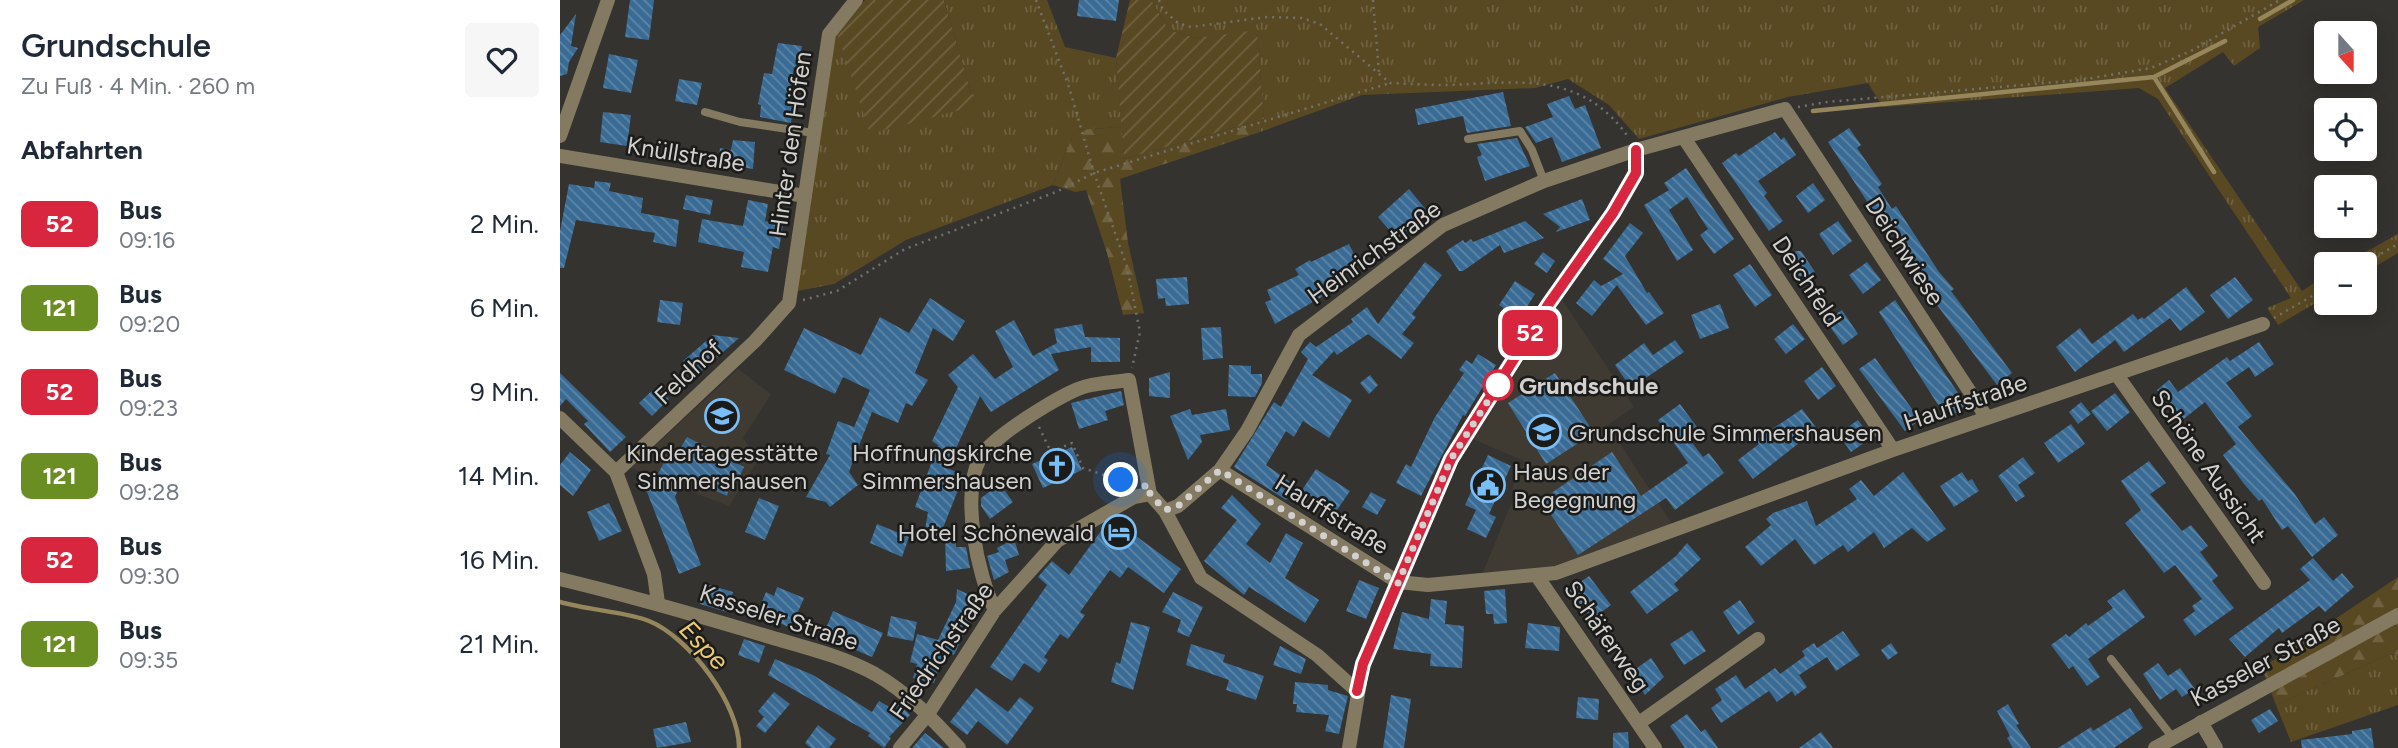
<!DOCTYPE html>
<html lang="de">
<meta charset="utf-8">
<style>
:root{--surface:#fff;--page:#f6f6f7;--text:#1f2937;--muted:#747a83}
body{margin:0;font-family:Figtree,sans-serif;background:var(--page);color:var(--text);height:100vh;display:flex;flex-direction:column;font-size:26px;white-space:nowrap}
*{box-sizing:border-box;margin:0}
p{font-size:23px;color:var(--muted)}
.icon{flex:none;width:38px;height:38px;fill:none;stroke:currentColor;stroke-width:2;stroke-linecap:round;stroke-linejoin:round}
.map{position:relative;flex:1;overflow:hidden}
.details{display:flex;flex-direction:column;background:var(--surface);width:560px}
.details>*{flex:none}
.badge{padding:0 14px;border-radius:10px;font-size:24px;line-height:46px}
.needle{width:46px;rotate:159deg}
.buttons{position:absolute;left:1754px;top:21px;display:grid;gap:14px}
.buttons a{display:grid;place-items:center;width:63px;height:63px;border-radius:7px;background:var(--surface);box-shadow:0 4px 18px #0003;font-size:35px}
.you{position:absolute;width:35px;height:35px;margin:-18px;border:5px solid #fff;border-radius:50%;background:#1a73e8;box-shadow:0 0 0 10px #1a73e833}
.map>.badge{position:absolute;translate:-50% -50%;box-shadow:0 0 0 4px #fff}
h2{padding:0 21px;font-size:26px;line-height:63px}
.round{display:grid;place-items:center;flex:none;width:74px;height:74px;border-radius:7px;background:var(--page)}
.headline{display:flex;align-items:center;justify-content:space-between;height:119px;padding:0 21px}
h1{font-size:33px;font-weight:600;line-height:52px}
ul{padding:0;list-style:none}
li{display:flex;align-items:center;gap:21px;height:84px;padding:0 21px}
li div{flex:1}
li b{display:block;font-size:26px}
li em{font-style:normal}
li .badge{min-width:77px;font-weight:700;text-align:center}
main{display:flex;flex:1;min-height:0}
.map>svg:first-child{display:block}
.built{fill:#3f3b32}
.grass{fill:url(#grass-tufts)}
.forest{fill:url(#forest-firs)}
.garden{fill:url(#garden-furrows)}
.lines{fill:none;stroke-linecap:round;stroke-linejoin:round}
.stream{stroke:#96865b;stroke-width:4.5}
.building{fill:url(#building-back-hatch)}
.path{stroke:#72716e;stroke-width:2.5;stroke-dasharray:2 5;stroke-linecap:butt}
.service{stroke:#847a61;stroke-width:8}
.minor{stroke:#847a61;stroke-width:14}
.tertiary{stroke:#847a61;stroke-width:14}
.line-casing{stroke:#fff;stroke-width:16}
.line{stroke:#d7263d;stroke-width:10}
.walk{stroke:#d2d1cf;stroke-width:7;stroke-dasharray:0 12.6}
.stop-dot{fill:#fff;stroke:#d7263d;stroke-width:3.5}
.labels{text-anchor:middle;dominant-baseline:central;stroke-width:5;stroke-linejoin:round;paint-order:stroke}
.street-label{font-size:24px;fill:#d2d1cf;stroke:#1b1b19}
.stop-label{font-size:24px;font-weight:bold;fill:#d2d1cf;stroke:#1b1b19;text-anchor:start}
.poi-label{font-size:24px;fill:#d2d1cf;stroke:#1b1b19;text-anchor:start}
.water-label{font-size:26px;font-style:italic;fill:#edca72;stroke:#1b1b19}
</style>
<main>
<section class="details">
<div class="headline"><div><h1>Grundschule</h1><p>Zu Fuß · 4 Min. · 260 m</p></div><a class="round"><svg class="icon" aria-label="heart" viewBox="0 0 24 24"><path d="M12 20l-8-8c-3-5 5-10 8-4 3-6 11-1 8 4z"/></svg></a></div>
<h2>Abfahrten</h2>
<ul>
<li><span class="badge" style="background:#d7263d;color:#fff">52</span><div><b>Bus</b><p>09:16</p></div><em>2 Min.</em></li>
<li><span class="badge" style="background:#6b8e23;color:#fff">121</span><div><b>Bus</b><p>09:20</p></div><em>6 Min.</em></li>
<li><span class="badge" style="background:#d7263d;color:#fff">52</span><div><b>Bus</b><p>09:23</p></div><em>9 Min.</em></li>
<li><span class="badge" style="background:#6b8e23;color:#fff">121</span><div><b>Bus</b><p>09:28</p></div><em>14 Min.</em></li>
<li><span class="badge" style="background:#d7263d;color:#fff">52</span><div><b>Bus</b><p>09:30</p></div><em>16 Min.</em></li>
<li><span class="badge" style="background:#6b8e23;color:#fff">121</span><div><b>Bus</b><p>09:35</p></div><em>21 Min.</em></li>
</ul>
</section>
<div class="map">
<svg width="1838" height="748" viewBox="0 0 1838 748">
<defs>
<pattern id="grass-tufts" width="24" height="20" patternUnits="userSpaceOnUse" patternTransform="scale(1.75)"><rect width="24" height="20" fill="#594922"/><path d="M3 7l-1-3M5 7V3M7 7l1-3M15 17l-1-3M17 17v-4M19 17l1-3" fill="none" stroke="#706241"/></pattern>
<pattern id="forest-firs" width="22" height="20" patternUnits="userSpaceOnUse" patternTransform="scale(1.75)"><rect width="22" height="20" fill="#594922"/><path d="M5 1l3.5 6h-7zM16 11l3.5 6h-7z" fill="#706241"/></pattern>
<pattern id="garden-furrows" width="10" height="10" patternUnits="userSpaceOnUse" patternTransform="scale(1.75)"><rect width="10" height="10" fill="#594922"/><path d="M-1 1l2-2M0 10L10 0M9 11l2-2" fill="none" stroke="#706241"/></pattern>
<pattern id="building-back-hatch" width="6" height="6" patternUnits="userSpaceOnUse" patternTransform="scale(1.75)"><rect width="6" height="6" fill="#396b94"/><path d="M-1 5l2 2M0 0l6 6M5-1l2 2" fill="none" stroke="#5e86a7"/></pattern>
</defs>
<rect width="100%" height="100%" fill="#343330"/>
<!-- built -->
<path class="built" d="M1002 300 1074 407 1048 425 1114 527 991 568 923 572 956 492 952 489 964 461 913 439Z
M178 369 211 394 183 438 199 459 169 506 71 468Z"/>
<!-- grass -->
<path class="grass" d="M384 0H487L505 47 556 58 562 127 515 130 493 185 346 240 274 284 232 292 272 47 277 32 415 106Z
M591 0H1744L1698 27 1700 48 1674 66 1663 52 1605 88 1742 291 1766 275V297L1718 325 1707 308 1731 298 1598 99 1579 88 1323 107 1308 83 1228 97 1079 139 1049 105 1008 79 975 88 802 95 700 132 704 119 697 31 636 38 609 30Z
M1838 234V253L1804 273V264H1784Z
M1838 654V705L1731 742 1716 705 1828 655Z"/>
<!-- forest -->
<path class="forest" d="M704 119 700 132 560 179 568 243 584 313 563 315 547 253 526 190 515 192 493 185 515 130 562 127 564 159Z
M1838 577V654L1828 655 1716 705 1702 668Z"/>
<!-- garden -->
<path class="garden" d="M305 0H384L415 106 310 134 277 32Z
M570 0H591L609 30 636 38 697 30 704 119 564 159 556 58Z"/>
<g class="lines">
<!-- stream -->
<path class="stream" d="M1700 19 1733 0
M1594 77 1654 172
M1253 111 1594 77 1665 41
M0 602C26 610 68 612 89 621 129 637 180 705 179 748"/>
</g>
<!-- building -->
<path class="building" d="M70 0H94L89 40 65 37Z
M519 0H559L556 21 517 16Z
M16 14 11 46 18 48 9 62 7 74 0 76V35Z
M218 43 242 46 238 68 234 67 227 105 233 106 231 123 200 117 201 105 198 104 204 73 212 74Z
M49 54 78 60 71 93 43 88Z
M119 79 142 83 137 105 115 101Z
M943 92 951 126 907 133 903 116 858 125 855 109Z
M1009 96 1015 109 1025 105 1041 148 1002 162 992 137 976 143 965 127 993 117 987 104Z
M43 112 71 115 67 146 40 142Z
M1289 128 1301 145 1297 148 1322 184 1318 187 1332 209 1336 206 1379 272 1394 289 1391 291 1452 373 1437 385 1362 285 1365 283 1321 216 1318 218 1268 142Z
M1215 132 1221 140 1224 137 1236 155 1198 181 1207 193 1204 196 1223 221 1209 231 1162 163 1176 153 1179 156Z
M957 138 970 166 925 181 917 157 922 155 917 144Z
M173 140 195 142 193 169 158 163 160 148 171 150Z
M1126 168 1174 239 1154 254 1140 235 1148 229 1127 197 1109 210 1133 250 1117 261 1084 205 1109 190 1104 183Z
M35 181 51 183 49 191 83 198 81 213 119 220 116 247 93 242 95 233 16 220 4 268H0V231L9 184 34 188Z
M1253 183 1265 200 1248 213 1236 196Z
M849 189 868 212 837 239 818 217Z
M126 195 153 200 150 215 123 209Z
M1022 199 1030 220 996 232 1000 227 983 214Z
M188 200 208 204 205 221 223 225 219 249 213 247 208 272 181 267 184 252 138 242 142 219 183 226Z
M965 221 984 238 944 253 940 245 903 271H899L886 251 903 240 905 243 911 239 913 242Z
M1278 221 1292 241 1273 255 1259 234Z
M1070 223 1083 233 1065 256 1087 293 1089 292 1104 313 1086 325 1057 285 1032 316 1016 303 1034 280 1041 286 1063 274 1043 259Z
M789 244 799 264 770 278 777 288 715 324 705 302 711 300 707 290 739 275 735 269 750 260 751 262Z
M1236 251H1241L1255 272 1239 283 1224 260Z
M983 252 995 261 987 273 974 264Z
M865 262 882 275 852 314 856 317 842 334 854 343 841 359 808 334 777 355 774 351 752 375 792 400 769 438 743 421 734 437 726 431 706 465 736 486 726 500 674 467 714 402 721 407 748 359 741 352 750 342 756 347 793 322 791 319 807 307 818 324Z
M1307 262 1321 280 1303 294 1289 275Z
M1190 264 1212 295 1195 307 1173 275Z
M627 277 629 304 606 306 605 298 598 299 596 279Z
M1675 277 1693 300 1668 319 1650 295Z
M955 281 975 294 960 318 939 305Z
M1626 287 1645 312 1620 331 1610 318 1564 352 1555 340 1515 372 1496 347 1520 328 1532 344 1573 314 1578 320 1582 317 1584 319Z
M370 298 405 321 393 341 373 328 355 373 368 380 352 406 346 403 338 423 312 412 289 472 298 485 270 507 266 502 246 497 270 455 266 454 278 421 294 427 310 390 283 377 275 394 224 370 244 328 301 355 320 317 349 333Z
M100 300 123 303 120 325 97 322Z
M1335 300 1407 406 1387 419 1319 312Z
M1160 304 1169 328 1140 339 1131 315Z
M1282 310 1298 334 1283 345 1266 321Z
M454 320 473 356 497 343 494 329 522 324 525 337 560 338V362H531V347L491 354 499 370 431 412 420 396 387 468 404 475 379 538 364 535 368 512 355 507 378 445 372 441 398 387 388 375 413 354 435 379 453 367 435 331Z
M1233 324 1245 339 1226 354 1214 339Z
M661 327 663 358 643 360 641 328Z
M153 335 179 338 136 376 123 361Z
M1115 340 1124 352 1071 388 1055 365 1084 343 1093 355Z
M1699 342 1714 364 1695 377 1689 367 1666 383 1692 416 1678 427 1734 493 1755 524 1764 517 1778 535 1752 557 1728 526 1722 530 1702 499 1699 501 1684 484 1663 455 1676 444 1645 402 1621 421 1597 390 1609 380 1618 392 1667 357 1670 361Z
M918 354 936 365 905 416 903 415 861 496 836 483 846 464 851 467 875 417 904 373 899 370 906 360 912 364Z
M1315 358 1360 420 1345 431 1299 369Z
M669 365 691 366V374H702V383L695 397 668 396Z
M1262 367 1276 386 1258 400 1244 381Z
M610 372V398L589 396V378Z
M0 373 66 437 50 452 24 424 28 421 6 399 0 406Z
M995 373 1034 433 986 464 948 403Z
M810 375 818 385 809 394 800 383Z
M97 386 109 399 92 416 79 403Z
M561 391 564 405 545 411 548 420 519 429 511 403Z
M1555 393 1570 412 1547 431 1531 411Z
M1521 402 1531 414 1518 424 1509 412Z
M1120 404 1137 427 1126 435 1143 457 1149 453 1164 473 1115 510 1106 498 1018 555 981 500 1052 452 1081 496 1128 463 1098 420Z
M630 409 632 415 666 409 670 430 640 435 642 442 628 460 610 416Z
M1242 409 1257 429 1193 479 1178 460 1199 444 1196 440Z
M1298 420 1311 438 1291 452 1278 434Z
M1511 424 1525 444 1498 463 1484 443Z
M127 437 184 467 172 492 168 490 167 496 123 476 115 497 141 565 119 574 87 492 79 489 83 478 94 482 111 448 118 452Z
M512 447 522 470 483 488 472 464Z
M10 452 31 470 13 496 0 485V465Z
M928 455 951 466 929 514 936 517 926 538 907 529 916 510 905 505Z
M1463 457 1475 473 1458 485 1465 496 1456 502 1438 476Z
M1589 461 1606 483 1590 494 1622 531 1631 525 1648 546 1640 552 1658 576 1652 581 1674 608 1635 636 1623 620 1635 611 1632 606 1642 599 1615 565 1604 573 1565 523 1581 510 1561 481Z
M756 469 790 491 775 513 742 490Z
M1343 472 1386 529 1367 542 1352 528 1324 548 1314 532 1288 552 1283 545 1254 565 1235 539 1201 566 1185 547 1211 525 1206 519 1213 513 1247 501 1256 526 1297 499 1289 489 1301 480 1314 496Z
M1402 472 1408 481 1412 479 1419 491 1394 507 1380 486Z
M440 484 453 502 430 519 421 506V498Z
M811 492 826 500 817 515 802 507Z
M672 495 701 524 686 544 710 563 726 533 743 543 725 578 759 600 745 623 689 587 684 595 644 561 677 520 661 508Z
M199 498 219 506 205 540 185 532Z
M49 503 62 531 39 541 27 512Z
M554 520 621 569 604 593 568 567 560 578 550 570 520 612 525 615 508 639 500 634 484 657 488 660 479 673 464 663 452 681 430 667 487 585 478 577 492 561 509 575 546 524Z
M317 524 349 537 342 557 310 543Z
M385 537H396V547H406L410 568 386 571Z
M454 539 459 555 445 560 449 572 434 580 427 556 439 552 437 548Z
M1127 543 1141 559 1114 584 1119 590 1087 614 1070 592 1116 556Z
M1753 558 1773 581 1782 573 1794 587 1765 612 1759 606 1722 633 1719 628 1685 657 1669 639 1750 580 1740 569Z
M1029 576 1051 605 1032 619 1009 590Z
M799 580 819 588 806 619 786 611Z
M146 584 173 592 167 612 140 604Z
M217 587 244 598 231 628 197 613 206 592 214 596Z
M397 589 420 600 394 655 384 650 374 683 353 678 357 664 350 662 357 634 378 640 396 602Z
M945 589 947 623 934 624 933 614H926L924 591Z
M1564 589 1585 617 1528 659 1540 677 1527 686 1513 666 1509 669 1491 645 1506 634 1509 637 1526 623 1528 626 1553 608 1547 601Z
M613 592 643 607 629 637 617 632 621 620 602 612Z
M871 599 887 601 885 624 904 626 902 668 870 666 871 654 833 649 842 612 869 619Z
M1180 600 1195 622 1178 635 1163 612Z
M273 611 323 633 312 657 263 636Z
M331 616 357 622 353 641 327 636Z
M571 622 590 627 573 690 551 682 556 662 560 664Z
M968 623 1000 627 999 651 965 648Z
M1132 630 1146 651 1124 665 1110 644Z
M1283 631 1300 655 1276 671 1267 657 1239 675 1247 687 1235 696 1232 691 1217 702 1209 691 1161 723 1151 708 1162 700 1155 689 1176 675 1185 689 1215 668 1220 674 1245 656 1242 651 1254 643 1257 648Z
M184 639 205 646 199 663 178 655Z
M1331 643 1338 653 1328 660 1321 650Z
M631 644 665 655 663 662 704 676 696 700 666 690 669 680 626 665Z
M720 646 746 659 741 674 713 665Z
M1091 658 1104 677 1085 695 1070 673Z
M215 659 253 675 312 712 319 701 331 708 337 702 350 715 329 737 331 738 324 748 308 736 310 733 208 675Z
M1598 663 1608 676 1620 668 1635 689 1622 697 1616 689 1600 700 1583 674Z
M735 682 768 685V690L788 696 779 734 765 731 769 715 736 712 737 704H733Z
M416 688 448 712 460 697 474 708 447 745 418 721 407 735 390 722Z
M214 692 230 704 205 733 196 726 204 717 198 711Z
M831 695 851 699 844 748H823Z
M1018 697 1039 699 1038 720 1016 718Z
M1448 704 1459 724 1456 725 1471 748H1453L1447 738 1450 736 1437 711Z
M1570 708 1583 728 1554 748H1498L1531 727 1533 731Z
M1710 709 1718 721 1699 733 1691 720Z
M1127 714 1141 732 1145 729 1158 748H1125L1110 726Z
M126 722 131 742 97 748 93 729Z
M258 725 276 739 269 748H251L245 743Z
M1811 728 1814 748H1742L1741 740 1792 734V731Z
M1068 732 1069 748H1053V733Z
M1261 732 1273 748H1239Z
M365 733 384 748H352Z"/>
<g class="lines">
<!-- path -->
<path class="path" d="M476 0 509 87 534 173 567 267 580 332 572 368
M599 0 603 10 618 23 631 27 707 17 742 18 760 24 830 83C850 84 870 85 889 85 961 82 1022 71 1069 138
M813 0 819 72
M1238 107 1267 102 1520 80 1591 68 1631 51 1720 0
M1803 264 1838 244
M243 300 277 291 345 249 496 192 534 173 830 83
M1714 318 1766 288
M479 427 491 452 512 443 523 468 568 483"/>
<!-- service -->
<path class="service" d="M145 112 180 122 254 133
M908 139 960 131 972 150 984 181
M1551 659 1613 738"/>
<!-- minor -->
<path class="minor" d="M0 136 48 0
M1124 138 1333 450
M0 156 245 196
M1557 375 1704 583
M0 418 56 472 94 574 98 603
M660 470 838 582 868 585 996 573 1333 450 1703 324
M56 472 195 341 229 303 269 34 296 0
M605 511 641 578 757 655 797 691
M977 576 1095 748
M435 610C417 574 401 495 420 458 430 438 505 391 527 386 540 383 555 382 569 380L590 494
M1641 722 1656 748
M1079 723 1198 639
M340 748 368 714 435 610 497 541 574 497 590 494 605 511 618 506 660 470 687 431 739 335 883 225 984 181 1076 150 1225 109 1427 418
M789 748 803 664 891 459 988 305 1053 213 1076 173V150"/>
<!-- tertiary -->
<path class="tertiary" d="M0 579C71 596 140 616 210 637 247 648 282 656 315 674 348 693 374 720 399 748
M1595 748 1838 615"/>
</g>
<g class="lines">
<!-- line casing -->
<g class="line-casing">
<path id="line" d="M797 691 803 664 891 459 988 305 1053 213 1076 173V150"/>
</g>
<!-- line -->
<use href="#line" class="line"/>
<!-- walk -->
<path class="walk" d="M561 480 581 487 589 485 590 494 605 510 618 506 660 470 838 583 891 459 938 385"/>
</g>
<!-- icons -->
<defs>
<g id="school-ring" transform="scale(1.75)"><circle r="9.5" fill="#1b1b19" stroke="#7abef8" stroke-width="1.5"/><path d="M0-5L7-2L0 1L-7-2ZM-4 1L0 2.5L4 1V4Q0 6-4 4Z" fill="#7abef8"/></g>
<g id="church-ring" transform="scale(1.75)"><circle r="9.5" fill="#1b1b19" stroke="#7abef8" stroke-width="1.5"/><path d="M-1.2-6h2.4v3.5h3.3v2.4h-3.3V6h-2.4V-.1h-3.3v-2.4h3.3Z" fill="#7abef8"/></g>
<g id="civic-ring" transform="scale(1.75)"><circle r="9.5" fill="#1b1b19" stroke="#7abef8" stroke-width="1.5"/><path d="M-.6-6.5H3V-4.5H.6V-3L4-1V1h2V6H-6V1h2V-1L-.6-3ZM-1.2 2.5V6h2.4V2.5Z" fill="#7abef8"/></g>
<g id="hotel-ring" transform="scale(1.75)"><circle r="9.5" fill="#1b1b19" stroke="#7abef8" stroke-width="1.5"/><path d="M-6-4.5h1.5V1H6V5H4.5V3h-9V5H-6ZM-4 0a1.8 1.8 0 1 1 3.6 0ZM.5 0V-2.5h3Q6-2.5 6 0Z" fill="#7abef8"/></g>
</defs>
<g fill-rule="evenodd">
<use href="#school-ring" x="162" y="416"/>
<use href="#school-ring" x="984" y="432"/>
<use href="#church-ring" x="497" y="466"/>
<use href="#civic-ring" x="928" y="485"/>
<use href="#hotel-ring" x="559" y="532"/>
</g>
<!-- markers -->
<circle class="stop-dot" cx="938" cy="385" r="14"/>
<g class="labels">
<!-- street labels -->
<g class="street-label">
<text transform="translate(230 144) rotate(-82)">Hinter den Höfen</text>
<text transform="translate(126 154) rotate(9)">Knüllstraße</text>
<text transform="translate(1345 251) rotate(57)">Deichwiese</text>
<text transform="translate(814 252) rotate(-36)">Heinrichstraße</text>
<text transform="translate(1247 281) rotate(56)">Deichfeld</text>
<text transform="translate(128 372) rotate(-43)">Feldhof</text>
<text transform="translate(1405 402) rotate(-19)">Hauffstraße</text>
<text transform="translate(1649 466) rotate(55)">Schöne Aussicht</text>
<text transform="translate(772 514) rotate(32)">Hauffstraße</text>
<text transform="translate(219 617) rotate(18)">Kasseler Straße</text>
<text transform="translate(1047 636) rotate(55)">Schäferweg</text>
<text transform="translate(381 651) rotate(-55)">Friedrichstraße</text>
<text transform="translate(1705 661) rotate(-28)">Kasseler Straße</text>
</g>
<!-- stop labels -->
<g class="stop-label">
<text x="959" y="385">Grundschule</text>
</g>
<!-- poi labels -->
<g class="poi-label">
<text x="1009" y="432">Grundschule Simmershausen</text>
<text x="162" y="452" text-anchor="middle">Kindertagesstätte<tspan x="162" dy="28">Simmershausen</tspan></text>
<text x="472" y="452" text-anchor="end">Hoffnungskirche<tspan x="472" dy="28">Simmershausen</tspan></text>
<text x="953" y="471">Haus der<tspan x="953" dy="28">Begegnung</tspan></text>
<text x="534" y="532" text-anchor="end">Hotel Schönewald</text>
</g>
<!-- water labels -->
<g class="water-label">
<text transform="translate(144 645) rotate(46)">Espe</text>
</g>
</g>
</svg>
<div class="buttons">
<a><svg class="needle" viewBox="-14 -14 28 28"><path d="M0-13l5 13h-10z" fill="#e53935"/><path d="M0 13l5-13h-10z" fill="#747a83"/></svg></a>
<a><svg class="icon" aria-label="locate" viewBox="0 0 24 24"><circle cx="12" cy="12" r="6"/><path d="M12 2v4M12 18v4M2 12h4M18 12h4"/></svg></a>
<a>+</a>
<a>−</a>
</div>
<div class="you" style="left:561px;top:480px"></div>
<b class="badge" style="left:970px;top:333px;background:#d7263d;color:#fff">52</b>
</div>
</main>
